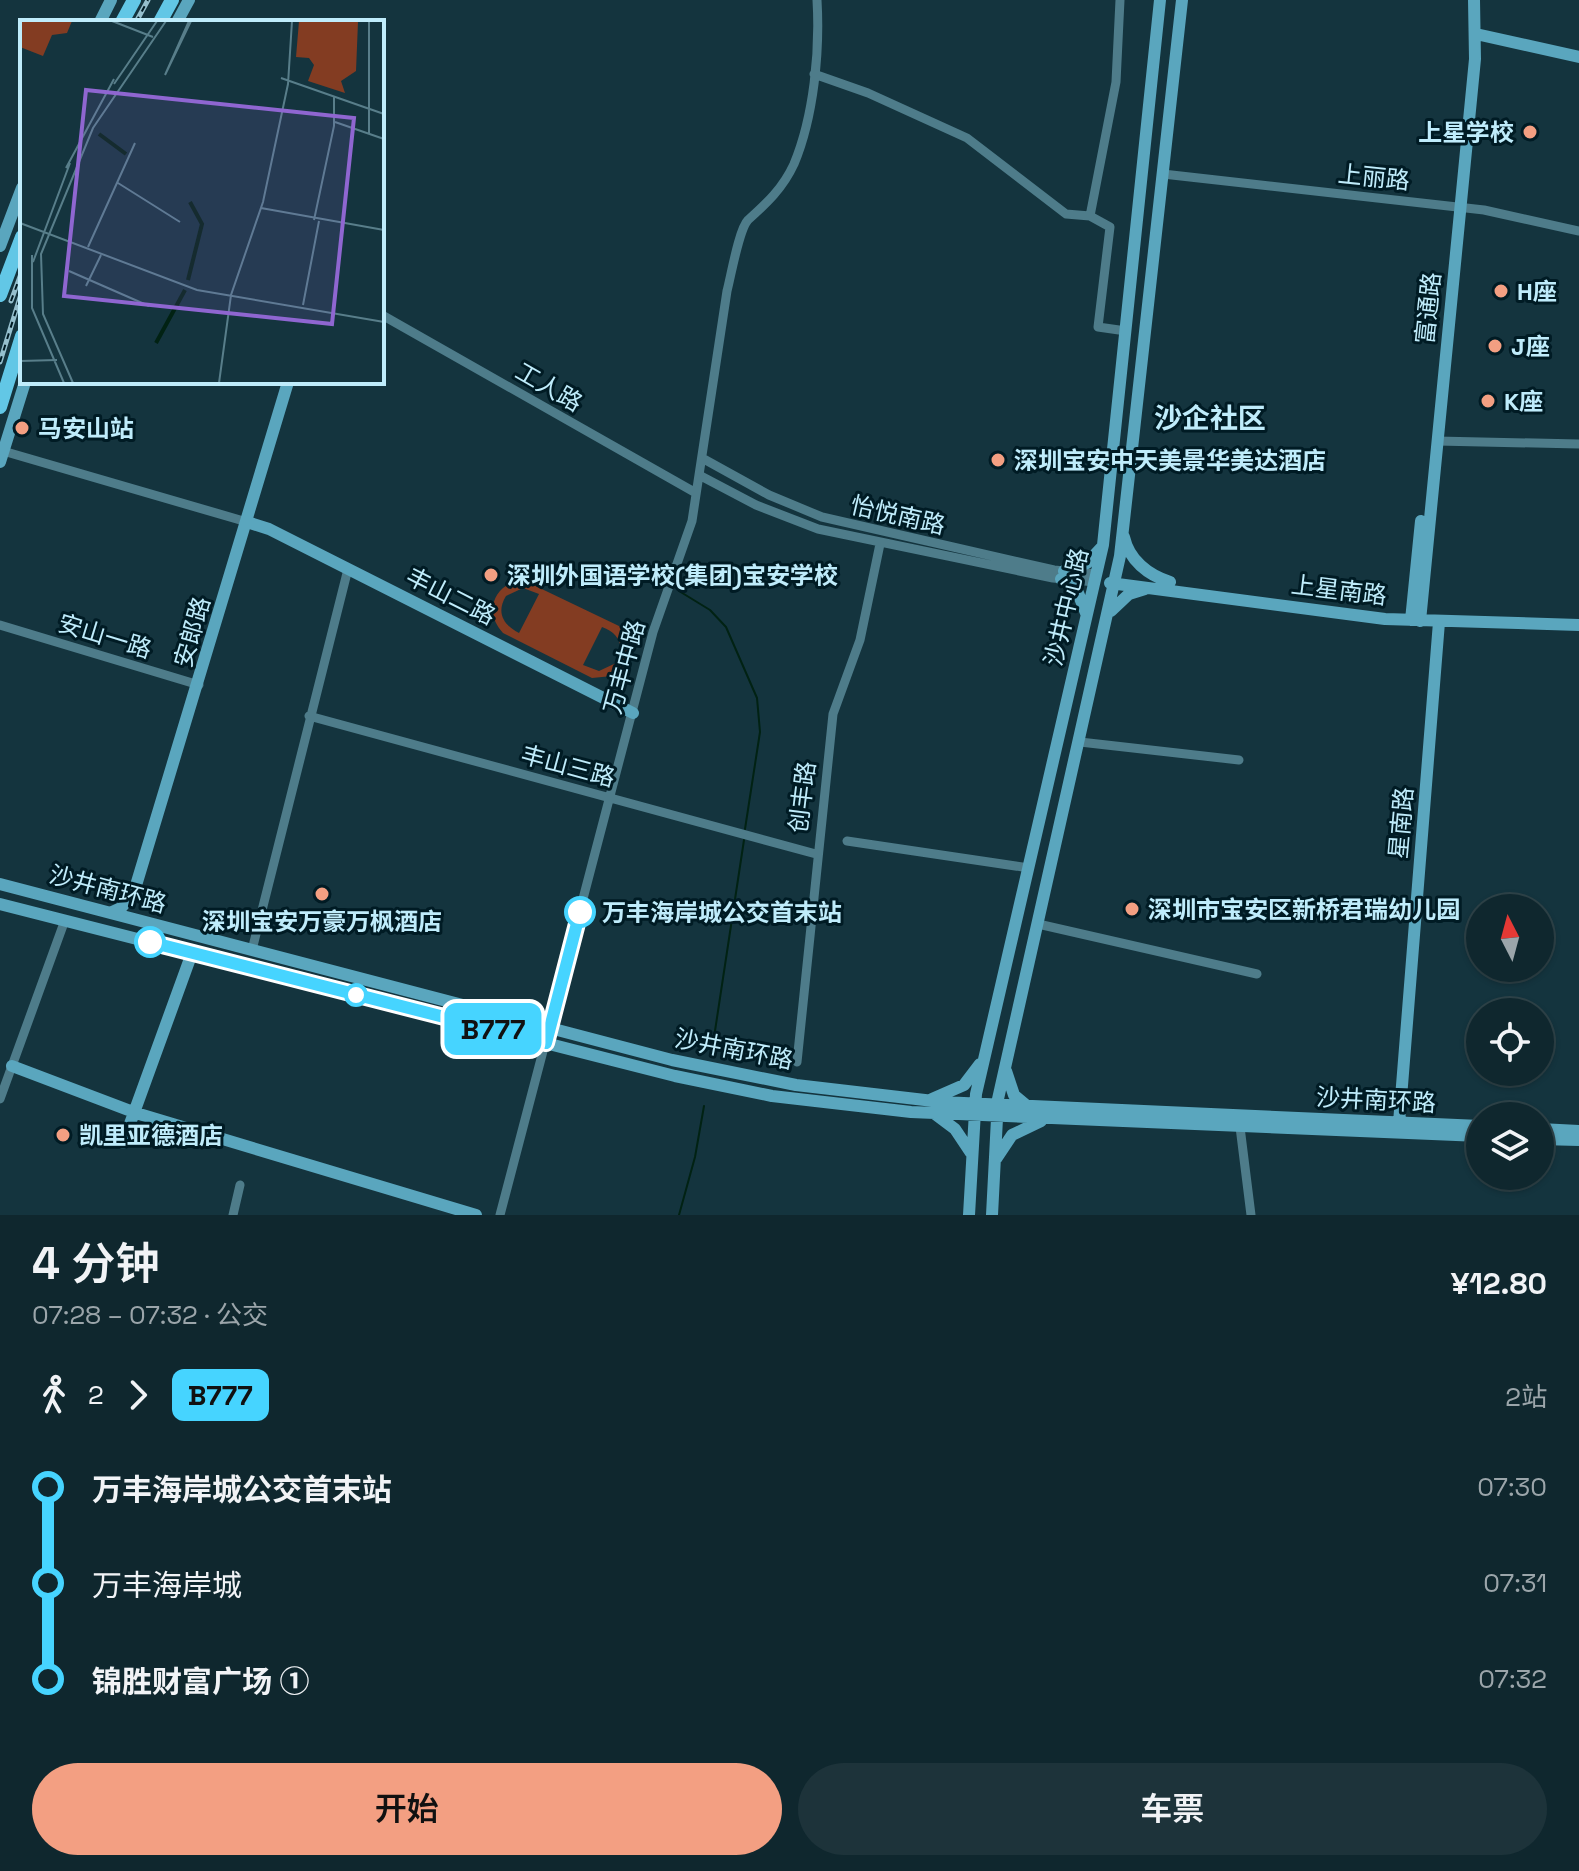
<!DOCTYPE html>
<html lang="zh">
<meta charset="utf-8">
<style>
:root{--surface:#0f272e;--page:#1d333a;--text:#f1f3f6;--muted:#9ba5aa;--line:#2f444a;--accent:#f39f82}
body{margin:0;font-family:"Space Grotesk","Noto Sans SC",sans-serif;background:var(--page);color:var(--text);height:100vh;display:flex;flex-direction:column;font-size:30px;white-space:nowrap}
*{box-sizing:border-box;margin:0}
p{font-size:26px;color:var(--muted)}
.icon{flex:none;width:44px;height:44px;fill:none;stroke:currentColor;stroke-width:2;stroke-linecap:round;stroke-linejoin:round}
.map{position:relative;height:1215px;overflow:hidden}
.drawer{display:flex;flex-direction:column;background:var(--surface);flex:1}
.drawer>*{flex:none}
.badge{padding:0 16px;border-radius:12px;font-size:28px;line-height:52px}
.needle{width:52px;rotate:354deg}
.fabs{position:absolute;left:1466px;top:894px;display:grid;gap:16px}
.fabs a{display:grid;place-items:center;width:88px;height:88px;border-radius:50%;background:var(--surface);box-shadow:0 2px 6px #0004,0 0 0 2px var(--line);font-size:40px}
.map>.badge{position:absolute;translate:-50% -50%;box-shadow:0 0 0 4px #fff}
.legs{display:flex;align-items:center;gap:12px;height:88px;padding:0 32px;font-size:26px}
.legs p{margin-inline-start:auto}
.overview{display:flex;align-items:center;justify-content:space-between;height:136px;padding:0 32px}
h1{font-size:44px;font-weight:600;line-height:60px}
.primary-button{display:flex;gap:16px;margin-top:auto;padding:16px 32px}
.primary-button a{flex:1;height:92px;border-radius:48px;background:var(--accent);color:#111;font-size:32px;font-weight:600;line-height:92px;text-align:center}
.primary-button a+a{background:var(--page);color:var(--text)}
ul{padding:0 32px;list-style:none}
li{display:flex;align-items:center;gap:28px;height:96px;font-size:30px}
li i{display:grid;place-items:center;width:12px;height:100%;margin:0 10px;background:currentColor}
li i::after{content:'';width:20px;height:20px;margin:-10px;border:6px solid;border-radius:50%;background:var(--surface)}
li p{margin-inline-start:auto}
li:first-child i{background:linear-gradient(#0000 50%,currentColor 0)}
li:last-child i{background:linear-gradient(currentColor 50%,#0000 0)}
.map>svg:first-child{display:block}
.green{fill:#833c22;fill-rule:evenodd}
.lines{fill:none;stroke-linecap:round;stroke-linejoin:round}
.stream{stroke:#012213;stroke-width:2}
.street{stroke:#4e7c8a;stroke-width:9}
.secondary{stroke:#5aa6be;stroke-width:12}
.primary{stroke:#62c7e6;stroke-width:14}
.rail-casing{stroke:#95bfcd;stroke-width:5}
.rail{stroke:#001b24;stroke-width:2;stroke-dasharray:6;stroke-linecap:butt}
.line-1-casing{stroke:#fff;stroke-width:18}
.line-1{stroke:#46d4ff;stroke-width:12}
.poi-dot{fill:#f39f82;stroke:#001b24;stroke-width:3}
.stop-1-dot{fill:#fff;stroke:#46d4ff;stroke-width:4}
.labels{text-anchor:middle;dominant-baseline:central;stroke-width:6;stroke-linejoin:round;paint-order:stroke}
.poi-label{font-size:24px;font-weight:bold;fill:#bfecfb;stroke:#001b24;text-anchor:start}
.street-label{font-size:24px;fill:#bfecfb;stroke:#001b24}
.stop-label{font-size:24px;font-weight:bold;fill:#bfecfb;stroke:#001b24;text-anchor:start}
.quarter-label{font-size:28px;font-weight:bold;fill:#bfecfb;stroke:#001b24}
.inset-river{fill:none;stroke:#012213;stroke-width:4}
.inset-road{fill:none;stroke:#587e8a;stroke-width:2}
.view{fill:#8f66d1;fill-opacity:0.15;stroke:#8f66d1;stroke-width:4}
.inset-edge{fill:none;stroke:#bfecfb;stroke-width:4}
</style>
<div class="map">
<svg width="1579" height="1215" viewBox="0 0 1579 1215">
<rect width="100%" height="100%" fill="#14343e"/>
<!-- green -->
<path class="green" d="M523 580 619 626 627 636 629 656 623 668 612 676 592 678 503 633C483 612 494 583 523 580ZM523 588 539 594 519 633C503 625 496 612 506 596ZM602 627C619 633 626 647 616 663L599 671 583 665Z"/>
<g class="lines">
<!-- stream -->
<path class="stream" d="M679 591 710 610 726 627 757 698 760 732 745 829
M713 1044 744 840
M679 1215 695 1157 704 1106"/>
<!-- street -->
<path class="street" d="M814 74 868 93 967 138 1066 214 1090 216 1110 227 1098 327 1126 331
M1163 174 1484 210 1579 231
M1090 216 1116 82 1120 0
M382 315 696 493
M1437 441 1579 444
M3 451 247 522
M702 458 769 495 822 517 1054 570 1097 574
M699 475 756 505 818 529 1053 578 1095 582
M0 625 199 685
M309 716 816 854
M1080 742 1239 760
M847 841 1029 868
M1038 924 1257 974
M252 950 348 569
M797 1062 833 714 860 640 880 544
M0 1099 65 920
M1240 1127 1251 1215
M233 1215 240 1185
M500 1215 653 632 692 521 727 291C731 276 739 229 748 220 767 203 783 188 794 164 814 116 820 51 817 0"/>
<!-- secondary -->
<path class="secondary" d="M100 22 111 0
M177 22 189 0
M1476 34 1579 57
M0 246 22 188
M0 462 25 382
M247 522 269 529 633 713
M1124 537C1129 560 1148 575 1170 582
M1064 571 1087 563 1101 548
M1061 579 1078 593 1086 613
M1110 583 1385 619 1579 625
M1111 611 1129 594 1145 589
M1411 620 1421 521
M1420 621 1475 59 1474 0
M0 884 672 1060 796 1085 942 1102 1480 1126
M0 904 675 1076 772 1096 911 1112 1480 1136
M110 913 121 908 134 892 288 382
M12 1066 136 1113 476 1215
M1006 1071 1014 1095 1026 1105
M932 1099 964 1085 980 1064
M935 1114 955 1129 971 1153
M1399 1123 1439 622
M1540 1129 1579 1131
M1540 1139 1579 1140
M123 1143 192 953
M996 1159 1012 1135 1041 1121
M969 1215 976 1094 1103 545 1160 0
M992 1215 998 1099 1120 556 1182 0"/>
<!-- primary -->
<path class="primary" d="M122 22 134 0
M160 22 172 0
M0 295 22 237
M0 407 22 336"/>
<!-- rail casing -->
<g class="rail-casing">
<path id="rail" d="M136 22 148 0
M11 301 22 271
M0 362 22 291"/>
</g>
<!-- rail -->
<use href="#rail" class="rail"/>
</g>
<g class="lines">
<!-- line-1 casing -->
<g class="line-1-casing">
<path id="line-1" d="M150 942 546 1043 580 912"/>
</g>
<!-- line-1 -->
<use href="#line-1" class="line-1"/>
</g>
<!-- markers -->
<g class="poi-dot">
<circle cx="1530" cy="132" r="8"/>
<circle cx="1501" cy="291" r="8"/>
<circle cx="1495" cy="346" r="8"/>
<circle cx="1488" cy="401" r="8"/>
<circle cx="22" cy="428" r="8"/>
<circle cx="998" cy="460" r="8"/>
<circle cx="491" cy="575" r="8"/>
<circle cx="322" cy="894" r="8"/>
<circle cx="1132" cy="909" r="8"/>
<circle cx="63" cy="1135" r="8"/>
</g>
<g class="stop-1-dot">
<circle cx="580" cy="912" r="14"/>
<circle cx="150" cy="942" r="14"/>
<circle cx="356" cy="995" r="10"/>
</g>
<g class="labels">
<!-- poi labels -->
<g class="poi-label">
<text x="1514" y="132" text-anchor="end">上星学校</text>
<text x="1517" y="291">H座</text>
<text x="1511" y="346">J座</text>
<text x="1504" y="401">K座</text>
<text x="38" y="428">马安山站</text>
<text x="1014" y="460">深圳宝安中天美景华美达酒店</text>
<text x="507" y="575">深圳外国语学校(集团)宝安学校</text>
<text x="1148" y="909">深圳市宝安区新桥君瑞幼儿园</text>
<text x="322" y="921" text-anchor="middle">深圳宝安万豪万枫酒店</text>
<text x="79" y="1135">凯里亚德酒店</text>
</g>
<!-- street labels -->
<g class="street-label">
<text transform="translate(1374 177) rotate(6)">上丽路</text>
<text transform="translate(1428 308) rotate(-84)">富通路</text>
<text transform="translate(549 387) rotate(30)">工人路</text>
<text transform="translate(898 515) rotate(13)">怡悦南路</text>
<text transform="translate(1339 590) rotate(7)">上星南路</text>
<text transform="translate(451 596) rotate(27)">丰山二路</text>
<text transform="translate(1066 607) rotate(-77)">沙井中心路</text>
<text transform="translate(192 632) rotate(-74)">安郎路</text>
<text transform="translate(105 636) rotate(17)">安山一路</text>
<text transform="translate(624 667) rotate(-75)">万丰中路</text>
<text transform="translate(568 766) rotate(15)">丰山三路</text>
<text transform="translate(802 797) rotate(-83)">创丰路</text>
<text transform="translate(1401 823) rotate(-85)">星南路</text>
<text transform="translate(108 889) rotate(15)">沙井南环路</text>
<text transform="translate(734 1049) rotate(11)">沙井南环路</text>
<text transform="translate(1376 1100) rotate(3)">沙井南环路</text>
</g>
<!-- stop labels -->
<g class="stop-label">
<text x="602" y="912">万丰海岸城公交首末站</text>
</g>
<!-- quarter labels -->
<g class="quarter-label">
<text x="1210" y="418">沙企社区</text>
</g>
</g>
<!-- overview -->
<g transform="translate(20 20)">
<rect width="364" height="364" fill="#14343e"/>
<path d="M0 1H52L47 13 32 15 23 36 0 27ZM279 1H344L338 2 336 51 321 61 325 73 288 61 294 45 289 38 276 37Z" fill="#833c22"/>
<path class="inset-river" d="M79 114 106 134M168 260 182 204 170 182M136 323 165 270"/>
<path class="inset-road" d="M92 1 133 17M169 1 145 55 171 1M261 58 364 94M94 64 137 1M315 102 364 119M349 113V1M46 148 94 59M98 163 160 202M241 188 364 210M294 200 314 106V77M0 203 177 270 364 302M68 227 115 123M12 235V288L44 363M13 242 50 143M49 251 129 286M66 266 81 235M283 285 299 201M0 341 37 340M53 363 23 294 21 234 73 108 146 1M199 363 211 275 243 182 268 64 272 1"/>
<path class="view" d="M66 70 334 98 312 304 44 276Z"/>
<rect width="364" height="364" class="inset-edge"/>
</g>
</svg>
<div class="fabs">
<a><svg class="needle" viewBox="-14 -14 28 28"><path d="M0-13l5 13h-10z" fill="#e53935"/><path d="M0 13l5-13h-10z" fill="#9ba5aa"/></svg></a>
<a><svg class="icon" aria-label="locate" viewBox="0 0 24 24"><circle cx="12" cy="12" r="6"/><path d="M12 2v4M12 18v4M2 12h4M18 12h4"/></svg></a>
<a><svg class="icon" aria-label="layers" viewBox="0 0 24 24"><path d="M12 4l9 5-9 5-9-5zM3 14l9 5 9-5"/></svg></a>
</div>
<b class="badge" style="left:493px;top:1029px;background:#46d4ff;color:#111">B777</b>
</div>
<section class="drawer">
<div class="overview"><div><h1>4 分钟</h1><p>07:28 – 07:32 · 公交</p></div><b>¥12.80</b></div>
<div class="legs"><svg class="icon" aria-label="walk" viewBox="0 0 24 24"><circle cx="13" cy="4" r="2"/><path d="M13 8l-2 6 4 7M11 14l-3 7M7 12l3-4h3l4 4"/></svg>2<svg class="icon" aria-label="forward" viewBox="0 0 24 24"><path d="M9 5l7 7-7 7"/></svg><b class="badge" style="background:#46d4ff;color:#111">B777</b><p>2站</p></div>
<ul>
<li><i style="color:#46d4ff"></i><b>万丰海岸城公交首末站</b><p>07:30</p></li>
<li><i style="color:#46d4ff"></i><span>万丰海岸城</span><p>07:31</p></li>
<li><i style="color:#46d4ff"></i><b>锦胜财富广场 ①</b><p>07:32</p></li>
</ul>
<div class="primary-button"><a>开始</a><a>车票</a></div>
</section>
